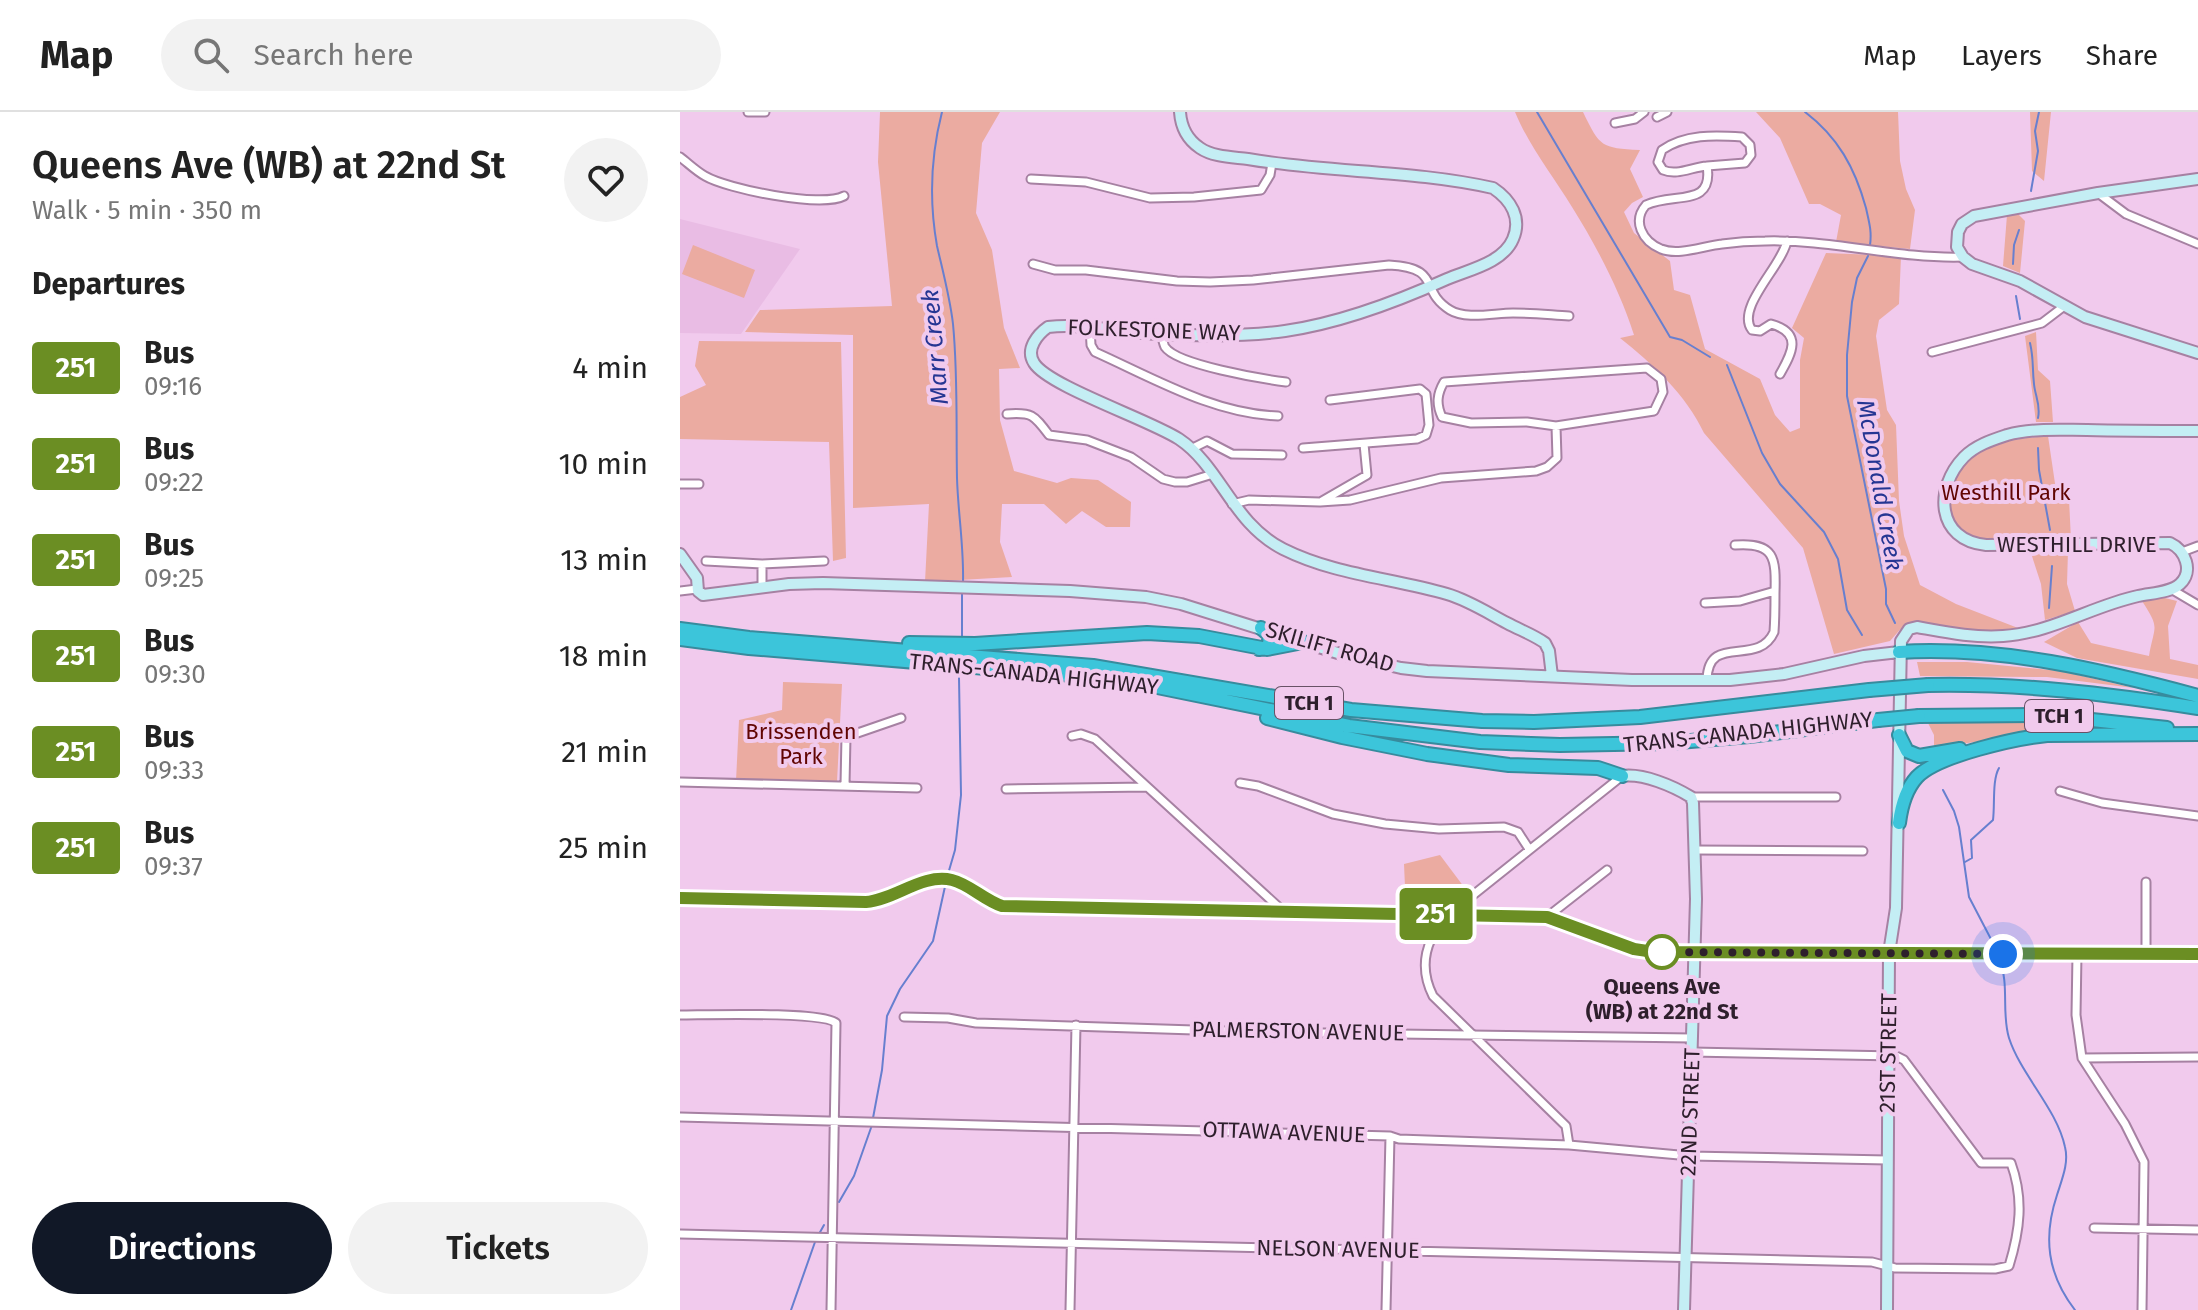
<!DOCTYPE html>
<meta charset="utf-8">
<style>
:root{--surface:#fff;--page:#f2f2f2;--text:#222;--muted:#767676;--line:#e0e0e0;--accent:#111827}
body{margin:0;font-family:"Fira Sans",sans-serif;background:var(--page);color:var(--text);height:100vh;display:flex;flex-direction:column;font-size:30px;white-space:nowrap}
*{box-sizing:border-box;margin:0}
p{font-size:26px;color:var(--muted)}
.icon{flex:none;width:44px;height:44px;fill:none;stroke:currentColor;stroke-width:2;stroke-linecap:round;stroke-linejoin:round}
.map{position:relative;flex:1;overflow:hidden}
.panel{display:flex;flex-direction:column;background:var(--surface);width:680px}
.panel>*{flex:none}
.badge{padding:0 16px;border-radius:6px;font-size:28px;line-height:52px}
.you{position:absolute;width:40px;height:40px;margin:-20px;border:6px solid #fff;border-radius:50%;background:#1a73e8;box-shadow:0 0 0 12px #1a73e833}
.map>.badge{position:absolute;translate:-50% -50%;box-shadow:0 0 0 4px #fff}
h2{padding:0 32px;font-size:30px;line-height:72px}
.round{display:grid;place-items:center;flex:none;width:84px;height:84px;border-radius:42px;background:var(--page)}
.summary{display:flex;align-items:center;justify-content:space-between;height:136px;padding:0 32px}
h1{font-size:38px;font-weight:600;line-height:60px}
.action{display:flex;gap:16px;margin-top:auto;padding:16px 32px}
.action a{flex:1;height:92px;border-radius:48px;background:var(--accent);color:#fff;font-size:32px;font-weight:600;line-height:92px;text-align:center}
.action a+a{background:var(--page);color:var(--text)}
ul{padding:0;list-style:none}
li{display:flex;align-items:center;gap:24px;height:96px;padding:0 32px}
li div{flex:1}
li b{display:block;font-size:30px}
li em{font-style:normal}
li .badge{min-width:88px;font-weight:700;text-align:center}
header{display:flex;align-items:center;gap:48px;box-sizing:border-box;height:112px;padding:0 40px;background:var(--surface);border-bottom:2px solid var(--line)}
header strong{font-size:38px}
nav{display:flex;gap:44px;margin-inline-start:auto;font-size:28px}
.search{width:560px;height:72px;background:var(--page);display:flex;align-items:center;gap:20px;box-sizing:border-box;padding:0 28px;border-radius:44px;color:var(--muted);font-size:30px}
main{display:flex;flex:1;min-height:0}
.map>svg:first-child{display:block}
.built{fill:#e9bce4}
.green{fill:#ebaba1}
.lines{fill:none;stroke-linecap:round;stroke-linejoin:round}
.stream{stroke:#677fcf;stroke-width:2}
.street-casing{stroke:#a681a2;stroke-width:11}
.secondary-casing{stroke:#a681a2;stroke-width:14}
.highway-casing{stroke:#378b9d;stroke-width:16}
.street{stroke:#fff;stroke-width:7}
.secondary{stroke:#c4eef4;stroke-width:10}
.highway{stroke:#3cc5da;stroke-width:12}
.highway-bridge-casing{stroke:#378b9d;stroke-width:16;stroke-linecap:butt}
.highway-bridge{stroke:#3cc5da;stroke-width:12}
.line-casing{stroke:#fff;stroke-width:18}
.line{stroke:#6b8e23;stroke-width:12}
.walk{stroke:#2e1f2c;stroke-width:8;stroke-dasharray:0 14.4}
.stop-dot{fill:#fff;stroke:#6b8e23;stroke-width:4}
.labels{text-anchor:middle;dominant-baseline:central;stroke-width:8;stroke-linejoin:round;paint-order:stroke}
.shield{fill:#f1caed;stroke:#685266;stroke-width:2}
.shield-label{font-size:20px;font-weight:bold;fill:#2e1f2c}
.street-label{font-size:22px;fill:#2e1f2c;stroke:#f1caed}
.park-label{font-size:22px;fill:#610502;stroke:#f1caed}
.stop-label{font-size:22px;font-weight:bold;fill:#2e1f2c;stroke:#f1caed}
.water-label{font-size:24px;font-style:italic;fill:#253693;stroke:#f1caed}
</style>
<header>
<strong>Map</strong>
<div class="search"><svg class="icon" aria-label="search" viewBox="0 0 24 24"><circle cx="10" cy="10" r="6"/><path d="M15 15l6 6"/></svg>Search here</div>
<nav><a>Map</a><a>Layers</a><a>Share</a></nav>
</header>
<main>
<section class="panel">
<div class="summary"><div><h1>Queens Ave (WB) at 22nd St</h1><p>Walk · 5 min · 350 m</p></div><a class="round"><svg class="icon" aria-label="heart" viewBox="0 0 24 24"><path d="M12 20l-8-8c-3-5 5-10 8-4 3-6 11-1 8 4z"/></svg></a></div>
<h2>Departures</h2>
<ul>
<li><span class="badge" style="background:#6b8e23;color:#fff">251</span><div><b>Bus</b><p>09:16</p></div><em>4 min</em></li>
<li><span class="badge" style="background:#6b8e23;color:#fff">251</span><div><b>Bus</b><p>09:22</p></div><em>10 min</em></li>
<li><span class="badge" style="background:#6b8e23;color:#fff">251</span><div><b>Bus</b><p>09:25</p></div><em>13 min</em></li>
<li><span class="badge" style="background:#6b8e23;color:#fff">251</span><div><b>Bus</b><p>09:30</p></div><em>18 min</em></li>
<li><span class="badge" style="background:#6b8e23;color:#fff">251</span><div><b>Bus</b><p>09:33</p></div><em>21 min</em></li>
<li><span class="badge" style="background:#6b8e23;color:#fff">251</span><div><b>Bus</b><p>09:37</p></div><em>25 min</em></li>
</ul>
<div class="action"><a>Directions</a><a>Tickets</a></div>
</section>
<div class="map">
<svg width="1518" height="1198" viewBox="0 0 1518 1198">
<rect width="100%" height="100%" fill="#f1caed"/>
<!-- built -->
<path class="built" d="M0 107 120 137 61 222 0 221Z"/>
<!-- green -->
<path class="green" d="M200 0H320L302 31 296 101 312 138 324 216 340 256 319 257 320 308 334 359 377 371 391 366 418 368 451 390 450 415H426L402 399 386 412 364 392H322L320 430 332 465 245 470 249 392 173 396V223L65 220 80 198 212 194 198 50Z
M835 0H903C920 35 921 36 960 38L950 57 963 85 952 91 944 100 954 121 990 149 994 178 1010 183 1025 237 1080 267 1095 303 1110 320 1120 316V248L1124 226 1112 216 1146 141 1221 144 1219 192 1199 208 1196 224 1207 298 1216 313 1219 389 1224 424 1240 473 1276 492 1338 516 1314 520 1240 511 1225 512 1210 529 1154 542 1123 436 1024 321C1006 283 973 252 940 226L954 223C940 179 917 135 892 95 873 64 849 34 835 0Z
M1076 0H1218L1220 49 1226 77 1235 98 1230 137 1156 130 1161 103 1140 92H1129L1100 26Z
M1350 0H1371L1364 69 1352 59Z
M1337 101 1345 109 1340 161 1323 154 1327 103Z
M13 133 75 158 64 186 2 162Z
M1356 220 1358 258 1370 269 1373 310H1356L1345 224Z
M19 229 161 230 166 446 153 449 149 330 0 327V285L26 273 15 254Z
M1368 324 1377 385 1389 387 1391 428 1303 427C1255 420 1264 365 1296 343 1317 328 1343 326 1368 324Z
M1350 438 1388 439 1387 472 1395 499 1365 508 1361 472Z
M1481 485 1497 489 1488 514 1490 547 1518 553V567L1397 546 1364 530 1398 510 1411 531 1469 544C1474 513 1481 518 1462 489Z
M1237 550H1287L1381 559 1454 576 1367 565 1240 564Z
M103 570 162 572 157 670 56 669 59 608 102 598Z
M1321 606 1432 613V619L1362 620 1254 636V623L1248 611Z
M760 743 787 779 772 791 745 787 725 775 724 752Z"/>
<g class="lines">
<!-- stream -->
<path class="stream" d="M262 0C251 43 249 89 257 134 263 160 270 186 273 212 278 263 276 315 277 366 278 401 284 435 283 470
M857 0 990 225 1002 228 1030 245
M1125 0C1158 25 1175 56 1186 96 1189 110 1192 119 1190 133
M1351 79 1358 39 1355 19 1359 0
M1188 144 1177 166 1172 190 1167 243V284L1206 477V492L1215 511
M1333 152 1334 133 1339 118
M1336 184 1340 207
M1350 231C1354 248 1352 255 1354 272 1355 284 1361 293 1358 306
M1047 253 1082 341 1100 372 1144 420 1158 447 1167 498 1182 523
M1358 336 1359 358 1370 418
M282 480V525
M1369 496 1372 454
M1263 678 1274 699 1279 715 1289 785 1313 831
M1285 750 1292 746 1291 728 1313 708C1315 693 1312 668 1319 656
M268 762 275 738 281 683 279 566
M1319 847C1330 872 1321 900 1329 926 1341 963 1377 997 1385 1035 1389 1051 1382 1067 1377 1083 1363 1125 1367 1162 1395 1198
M193 1006 202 958 207 904 220 877 253 829 266 770
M159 1090 174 1064 192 1013
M139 1122 144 1113
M111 1198 135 1130"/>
<!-- street casing -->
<g class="street-casing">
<path id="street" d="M68 0H85
M977 5 987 0
M935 11 955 7 964 0
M0 45C8 51 16 59 25 64 47 77 141 96 164 84
M1027 54 1065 51 1071 43 1070 33 1062 25C1034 23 1005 22 982 38L978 50 983 58C997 64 1012 55 1027 54 1034 96 994 80 966 93 952 109 962 129 981 137 999 144 1023 134 1042 132 1056 130 1071 129 1085 129 1151 127 1216 147 1283 145
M351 67 406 70 470 86 514 85 581 78 590 63 592 51
M1418 81 1446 102 1518 132
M353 152 375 158H406L497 169 530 170 573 168 709 153C763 156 738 178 770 198 786 208 814 201 833 201 852 201 871 203 889 204
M410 216 411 233 415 240C473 266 534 302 598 304
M481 223C482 224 484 234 485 235 497 253 583 267 606 270
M1252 240 1362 211 1383 195
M967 256 981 267 983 280 974 299 876 314 847 310 791 311 762 305C756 292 757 282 764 270Z
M1100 262C1112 241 1123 221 1091 212L1080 219 1072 218C1055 196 1102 154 1107 129
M327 302C352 300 354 303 369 323L407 328 451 345 483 367 495 370H507L533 362
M623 336 737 327 746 323 749 313 746 282 740 277 650 288
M511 337 527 329 552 342 602 343
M0 372H19
M642 389 687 363 684 332
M552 392 569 388 640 390 670 388 761 366 856 359 867 355 877 346 876 314
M1502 440 1518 434
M26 449 82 452 144 449
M82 452V475
M1491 477 1518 493
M0 479 17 477
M1025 491 1060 489 1095 479
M1027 568C1028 520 1078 556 1094 520 1095 507 1095 494 1095 481 1096 446 1095 430 1055 433
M392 624 401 622 415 627 603 799
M0 670 237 676
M560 671 578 674 653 702 705 712 759 717 824 715 838 720 849 737
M165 673 166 625 221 606
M326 677 467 675
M1380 679 1422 691 1518 704
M1011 685H1156
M1016 738 1183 739
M1466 770V842
M867 805 927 758
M1397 842 1396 903 1402 946 1445 1012 1464 1050 1462 1198
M0 903C26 903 142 899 156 911L151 1198
M224 905 268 906 296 911 576 920 1012 926
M1402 946 1518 945
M0 1005 710 1024 719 1027 889 1033 1010 1044 1207 1048
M889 1033 886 1014 753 884C738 854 746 826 768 803L942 664
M1414 1116 1518 1118
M0 1122 1192 1150 1215 1156 1315 1157 1329 1154C1340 1118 1344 1087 1331 1051H1301L1224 948 1216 944 1012 940
M390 1198 396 913
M706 1198 710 1024"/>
</g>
<!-- secondary casing -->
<g class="secondary-casing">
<path id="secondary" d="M500 0C501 15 508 28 520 36 533 45 553 45 568 47 649 61 733 58 813 76 831 88 842 106 833 127 823 151 788 158 767 167 716 190 661 211 605 219 564 225 519 224 478 222 442 221 404 211 368 215 358 222 345 237 354 251 368 274 470 308 499 327 541 355 552 411 603 437 655 463 712 466 767 482 788 488 808 501 827 511 840 518 854 523 865 531L869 539 872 564
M1518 67 1418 81 1294 104 1282 112 1278 120 1277 135 1283 145 1292 152 1340 169 1405 205 1518 241
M0 442 17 466 18 479 23 483 109 472 143 471 390 479 466 485 501 492 661 542 721 556 747 559 952 568H1050L1104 562 1184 544 1219 540
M942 664C963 661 993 674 1011 685L1013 691 1016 787 1004 1198
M0 785 186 790C215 788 242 761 272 768 289 772 303 788 322 794L867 805 954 837 974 840 1518 842
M1207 1198 1209 841 1216 796 1221 529 1229 517 1237 515C1265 520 1293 526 1323 524 1371 521 1412 494 1458 484 1471 481 1490 481 1500 472 1514 459 1505 438 1490 431L1306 433C1256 428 1254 376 1284 345 1296 333 1312 328 1327 323 1353 316 1381 318 1407 318 1444 319 1481 319 1518 319"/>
</g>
<!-- highway casing -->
<g class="highway-casing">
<path id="highway" d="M0 517 69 526 413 554 671 598 802 609 854 610 960 605 1189 578
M0 527 69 536 438 567 669 614 800 630 880 633 987 631 1069 624 1198 608
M229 531 295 532 467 521 519 524 587 537 623 530
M579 537 586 536 590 530 588 522 581 516
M1219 540C1321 534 1421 558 1518 584
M1248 573C1339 571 1428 582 1518 596
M1239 604 1365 603 1487 616
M587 606 662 625 747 642 829 653 918 656 942 664
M1219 623 1227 639 1239 644 1280 637
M1219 711C1221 695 1226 677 1237 665 1258 643 1337 626 1367 623L1518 622"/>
</g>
<!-- street -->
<use href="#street" class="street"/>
<!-- secondary -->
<use href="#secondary" class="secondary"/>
<!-- highway -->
<use href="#highway" class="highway"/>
<!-- highway-bridge casing -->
<g class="highway-bridge-casing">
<path id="highway-bridge" d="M1189 578 1248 573
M1198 608 1239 604"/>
</g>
<!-- highway-bridge -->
<use href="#highway-bridge" class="highway-bridge"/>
</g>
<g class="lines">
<!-- line casing -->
<g class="line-casing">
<path id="line" d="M0 786 186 790C215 788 242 761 272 768 289 772 304 788 322 794L867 805 954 837 974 840 1518 842"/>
</g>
<!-- line -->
<use href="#line" class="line"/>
<!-- walk -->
<path class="walk" d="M982 840H974L1323 842"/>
</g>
<!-- markers -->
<circle class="stop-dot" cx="982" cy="840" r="16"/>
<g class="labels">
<!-- shield labels -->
<g class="shield">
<rect x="595" y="575" width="68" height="32" rx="6"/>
<rect x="1345" y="588" width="68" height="32" rx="6"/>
</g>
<g class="shield-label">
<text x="629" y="591">TCH 1</text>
<text x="1379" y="604">TCH 1</text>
</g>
<!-- street labels -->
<g class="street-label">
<text transform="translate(474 218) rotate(2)">FOLKESTONE WAY</text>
<text x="1397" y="432">WESTHILL DRIVE</text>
<text transform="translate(650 535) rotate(16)">SKILIFT ROAD</text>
<text transform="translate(354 562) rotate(6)">TRANS-CANADA HIGHWAY</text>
<text transform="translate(1068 620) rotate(-6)">TRANS-CANADA HIGHWAY</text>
<text transform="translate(618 919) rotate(1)">PALMERSTON AVENUE</text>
<text transform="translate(1208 941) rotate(-89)">21ST STREET</text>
<text transform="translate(1010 1000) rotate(-88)">22ND STREET</text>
<text transform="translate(604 1020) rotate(2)">OTTAWA AVENUE</text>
<text transform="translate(658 1137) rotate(1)">NELSON AVENUE</text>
</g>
<!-- park labels -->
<g class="park-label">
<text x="1326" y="380">Westhill Park</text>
<text x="121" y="619">Brissenden<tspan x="121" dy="25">Park</tspan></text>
</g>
<!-- stop labels -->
<g class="stop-label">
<text x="982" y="874">Queens Ave<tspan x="982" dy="25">(WB) at 22nd St</tspan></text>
</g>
<!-- water labels -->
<g class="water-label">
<text transform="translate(255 235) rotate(-95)">Marr Creek</text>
<text transform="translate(1200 373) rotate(80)">McDonald Creek</text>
</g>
</g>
</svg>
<div class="you" style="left:1323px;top:842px"></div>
<b class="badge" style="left:756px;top:802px;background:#6b8e23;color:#fff">251</b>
</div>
</main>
